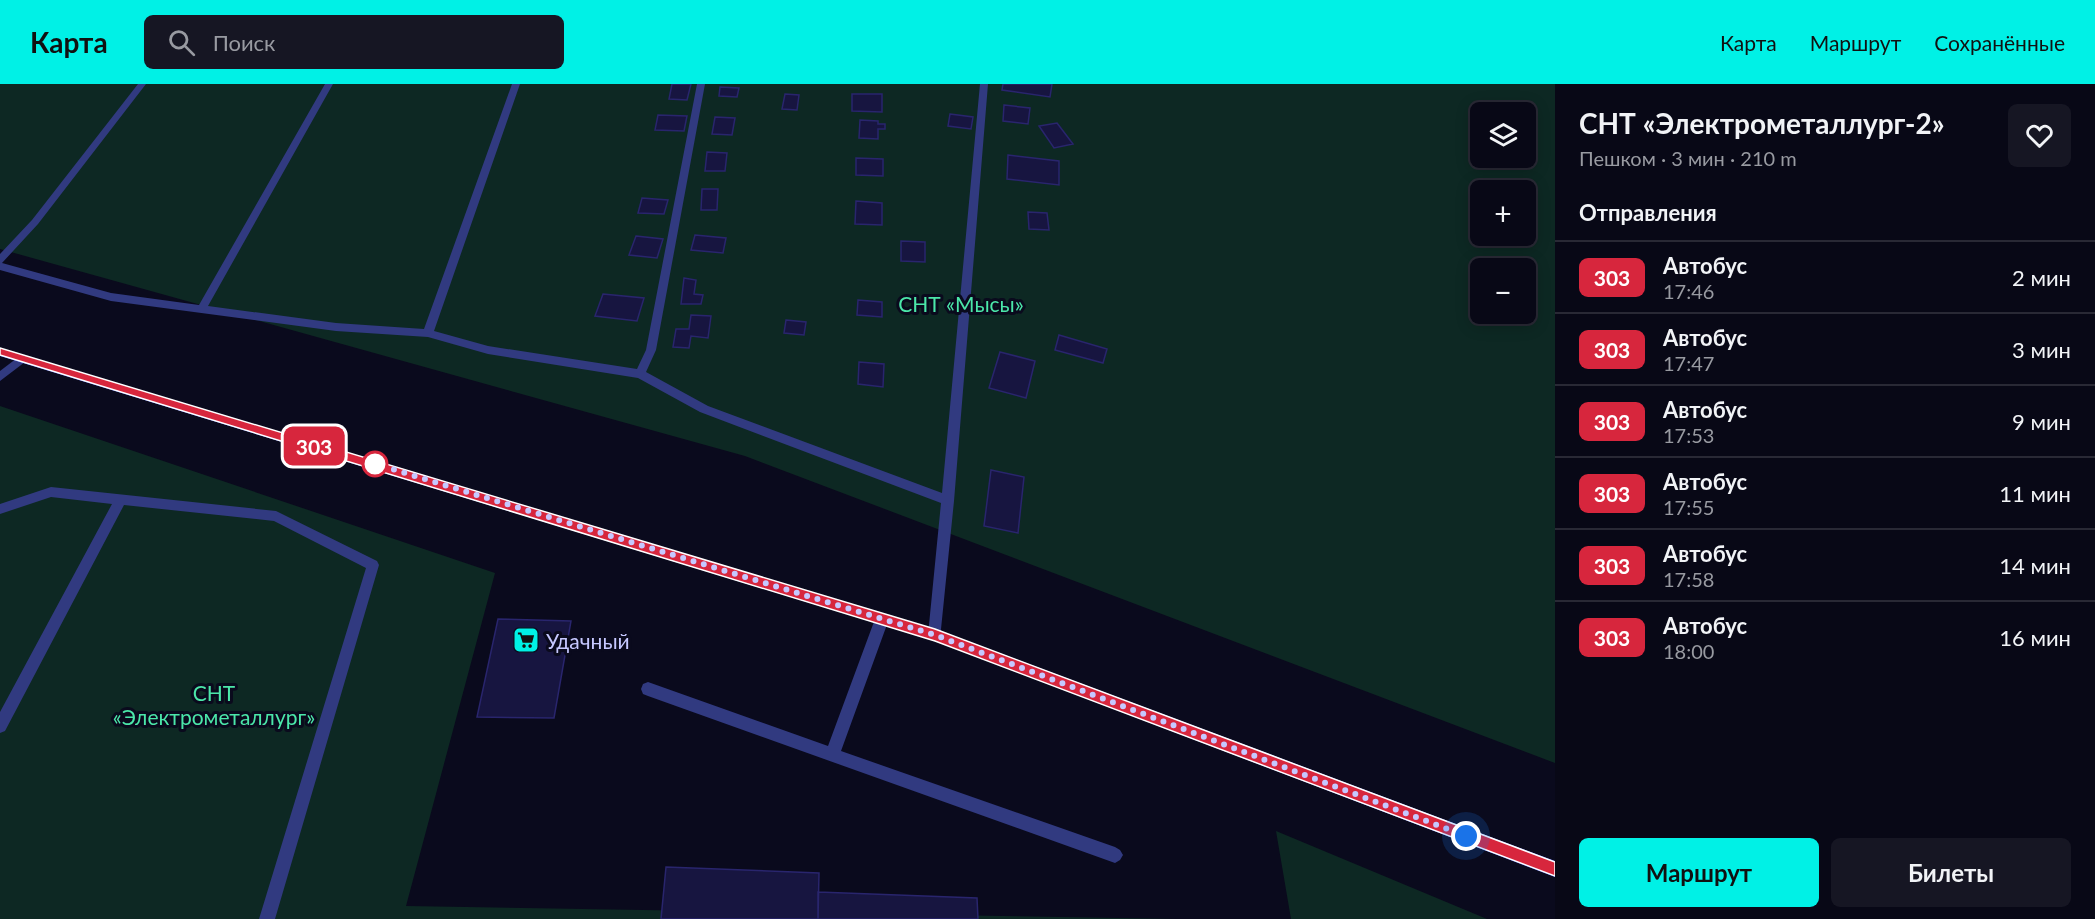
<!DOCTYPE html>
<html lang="ru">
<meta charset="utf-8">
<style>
:root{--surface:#080816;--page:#161623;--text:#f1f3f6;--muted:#989aa1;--line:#292935;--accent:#00f1e6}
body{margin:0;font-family:Lato,sans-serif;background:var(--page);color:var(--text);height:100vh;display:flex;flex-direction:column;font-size:22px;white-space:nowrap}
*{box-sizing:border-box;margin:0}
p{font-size:20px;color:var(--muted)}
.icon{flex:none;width:33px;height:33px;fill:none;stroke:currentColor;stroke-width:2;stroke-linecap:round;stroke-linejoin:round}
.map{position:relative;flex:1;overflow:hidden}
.panel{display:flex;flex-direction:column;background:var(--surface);width:540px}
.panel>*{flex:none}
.badge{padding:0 12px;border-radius:9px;font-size:21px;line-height:39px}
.fabs{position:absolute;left:1470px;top:18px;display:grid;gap:12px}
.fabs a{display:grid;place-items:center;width:66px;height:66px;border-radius:9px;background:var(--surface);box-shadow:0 3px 15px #0003,0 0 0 2px var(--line);font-size:30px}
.you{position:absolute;width:30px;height:30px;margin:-15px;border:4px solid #fff;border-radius:50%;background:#1a73e8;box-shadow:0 0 0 9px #1a73e833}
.map>.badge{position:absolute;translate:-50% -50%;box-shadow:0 0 0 3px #fff}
h2{padding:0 24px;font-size:22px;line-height:54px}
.round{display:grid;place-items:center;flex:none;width:63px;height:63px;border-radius:9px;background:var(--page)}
.summary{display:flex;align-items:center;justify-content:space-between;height:102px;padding:0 24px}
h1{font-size:28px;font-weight:700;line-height:45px}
.button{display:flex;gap:12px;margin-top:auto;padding:12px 24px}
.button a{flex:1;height:69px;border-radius:9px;background:var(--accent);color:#111;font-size:24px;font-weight:700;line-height:69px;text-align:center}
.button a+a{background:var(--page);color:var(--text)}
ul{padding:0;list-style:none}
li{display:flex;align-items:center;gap:18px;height:72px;padding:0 24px;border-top:2px solid var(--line)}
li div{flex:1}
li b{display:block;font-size:22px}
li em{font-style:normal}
li .badge{min-width:66px;font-weight:700;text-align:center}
header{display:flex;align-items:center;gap:36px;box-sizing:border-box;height:84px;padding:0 30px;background:var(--accent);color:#111}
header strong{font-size:28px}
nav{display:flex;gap:33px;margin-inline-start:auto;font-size:21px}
.search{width:420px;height:54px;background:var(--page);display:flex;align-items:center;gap:15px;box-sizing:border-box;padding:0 21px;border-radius:9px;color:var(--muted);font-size:22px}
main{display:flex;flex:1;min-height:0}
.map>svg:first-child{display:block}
.green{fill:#0d2823;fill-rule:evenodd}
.building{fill:#171540;stroke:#29256d;stroke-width:1.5}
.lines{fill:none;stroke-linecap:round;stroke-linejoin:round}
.service{fill:#313a80;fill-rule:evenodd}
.secondary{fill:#5d71ff;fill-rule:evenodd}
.line{fill:#d7263d;stroke:#fff;stroke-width:1.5}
.walk{stroke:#c6c8ff;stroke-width:6;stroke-dasharray:0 10.8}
.stop-dot{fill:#fff;stroke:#d7263d;stroke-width:3}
.labels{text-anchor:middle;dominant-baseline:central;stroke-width:6;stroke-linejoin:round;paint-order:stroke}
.park-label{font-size:21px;fill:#4be7a9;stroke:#0a0a1d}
.poi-label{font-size:21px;fill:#c6c8ff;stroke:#0a0a1d;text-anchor:start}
</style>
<header>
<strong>Карта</strong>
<div class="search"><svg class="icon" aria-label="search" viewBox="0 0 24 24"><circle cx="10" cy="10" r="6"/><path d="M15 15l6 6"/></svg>Поиск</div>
<nav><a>Карта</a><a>Маршрут</a><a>Сохранённые</a></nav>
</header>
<main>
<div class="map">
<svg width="1555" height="835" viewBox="0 0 1555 835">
<rect width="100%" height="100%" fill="#0a0a1d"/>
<!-- green -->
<path class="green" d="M0 0H1555V679L745 372 0 165ZM1480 28H1526V74H1480ZM1480 106H1526V152H1480ZM1480 184H1526V230H1480Z
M0 322 495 489 406 822 1178 835H0Z
M1276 747 1487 835H1291Z"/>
<!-- building -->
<path class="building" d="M672 0H691L687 16 669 15Z
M1003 0H1052L1050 13 1002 6Z
M720 3 739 4 737 13 719 12Z
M785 10 799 11 797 26 782 25Z
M852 10H882V28L852 27Z
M1004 21 1030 24 1028 40 1003 37Z
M950 30 973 33 971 45 948 42Z
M658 31 687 32 684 47 655 46Z
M715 33 735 34 732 51 712 50Z
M860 36 878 37V40H885V45H878V55L859 54Z
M1057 39 1073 60 1054 64 1039 42Z
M707 68 727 69 725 87H705Z
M1008 71 1059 77V101L1007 95Z
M856 74 883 75V92L856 91Z
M702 105H718L717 126H701Z
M642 114 668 116 664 130 638 129Z
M856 117 882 119V141L855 140Z
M1028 128 1047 129 1049 146 1029 145Z
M695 151 726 154 723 169 691 166Z
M636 152 663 155 657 174 629 171Z
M901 157 925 158V178L901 177Z
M684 194 696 196 694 210 703 211 701 220H681Z
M603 210 644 214 637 237 595 232Z
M858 216 882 218V233L857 231Z
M691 231 711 232 708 254 691 252 689 264 673 263 676 245H689Z
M786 236 806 238 804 251 784 249Z
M1059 251 1107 265 1103 279 1055 266Z
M1000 268 1035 277 1026 314 989 304Z
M859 278 884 280 883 303 858 300Z
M991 386 1024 393 1018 449 984 442Z
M498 535 571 537 554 634 477 633Z
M666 783 819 789 818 835H661Z
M818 808 977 814 978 835H818Z"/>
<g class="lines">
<!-- service -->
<path class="service" d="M138 0H146L38 140 2 179 111 209 199 221 325 0H333L208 222 336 239 424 245 512 0H520L434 247 488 262 637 285 646 266 697 0H705L656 266 646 288 708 322 942 409 980 0H988L954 417 940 555 935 557 930 555 928 551 941 419 700 328 638 294 488 270 428 253 336 247 111 217 0 186V170L32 136Z
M21 271 25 272 26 275 25 278 0 297V287Z
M51 403 276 427 377 477 379 481 275 835H259L366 484 274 437 124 421 5 647 0 649V628L112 420 51 413 0 430V420Z
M882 529 887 531 889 535 841 667 1115 763 1120 766 1123 771 1120 776 1115 779 648 612 643 610 641 605 643 600 648 598 828 662 875 535 877 531Z"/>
<!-- secondary -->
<path class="secondary" d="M0 264 935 545 1555 777V793L935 557 0 272Z"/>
</g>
<!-- line -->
<path class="line" d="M0 264 935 545 1555 778V792L935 557 0 271Z"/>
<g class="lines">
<!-- walk -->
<path class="walk" d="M375 380 369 378 935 551 1466 752"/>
</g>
<!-- icons -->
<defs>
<g id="supermarket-square" transform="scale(1.35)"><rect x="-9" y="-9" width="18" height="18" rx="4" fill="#00f1e6" stroke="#0a0a1d"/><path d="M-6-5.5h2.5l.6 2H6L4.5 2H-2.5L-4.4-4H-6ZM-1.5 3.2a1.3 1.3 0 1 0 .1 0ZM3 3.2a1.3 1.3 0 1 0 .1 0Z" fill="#111"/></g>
</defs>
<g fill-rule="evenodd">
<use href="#supermarket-square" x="526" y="556"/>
</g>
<!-- markers -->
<circle class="stop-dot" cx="375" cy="380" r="12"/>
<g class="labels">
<!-- park labels -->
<g class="park-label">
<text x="961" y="219">СНТ «Мысы»</text>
<text x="214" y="608">СНТ<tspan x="214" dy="24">«Электрометаллург»</tspan></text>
</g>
<!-- poi labels -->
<g class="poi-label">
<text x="546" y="556">Удачный</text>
</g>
</g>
</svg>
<div class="fabs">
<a><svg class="icon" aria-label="layers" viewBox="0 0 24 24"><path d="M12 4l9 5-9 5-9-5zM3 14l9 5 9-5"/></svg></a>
<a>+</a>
<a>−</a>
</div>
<div class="you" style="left:1466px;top:752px"></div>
<b class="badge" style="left:314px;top:362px;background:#d7263d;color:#fff">303</b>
</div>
<section class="panel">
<div class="summary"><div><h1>СНТ «Электрометаллург-2»</h1><p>Пешком · 3 мин · 210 m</p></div><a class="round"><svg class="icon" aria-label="heart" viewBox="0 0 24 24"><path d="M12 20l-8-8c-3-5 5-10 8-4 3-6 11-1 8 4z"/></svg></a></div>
<h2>Отправления</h2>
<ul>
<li><span class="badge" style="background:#d7263d;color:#fff">303</span><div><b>Автобус</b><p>17:46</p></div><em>2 мин</em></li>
<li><span class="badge" style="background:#d7263d;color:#fff">303</span><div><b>Автобус</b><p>17:47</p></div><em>3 мин</em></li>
<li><span class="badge" style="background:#d7263d;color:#fff">303</span><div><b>Автобус</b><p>17:53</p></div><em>9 мин</em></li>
<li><span class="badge" style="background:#d7263d;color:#fff">303</span><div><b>Автобус</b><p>17:55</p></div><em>11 мин</em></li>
<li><span class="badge" style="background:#d7263d;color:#fff">303</span><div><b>Автобус</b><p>17:58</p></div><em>14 мин</em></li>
<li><span class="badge" style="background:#d7263d;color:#fff">303</span><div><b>Автобус</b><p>18:00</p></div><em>16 мин</em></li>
</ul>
<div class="button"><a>Маршрут</a><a>Билеты</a></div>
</section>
</main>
